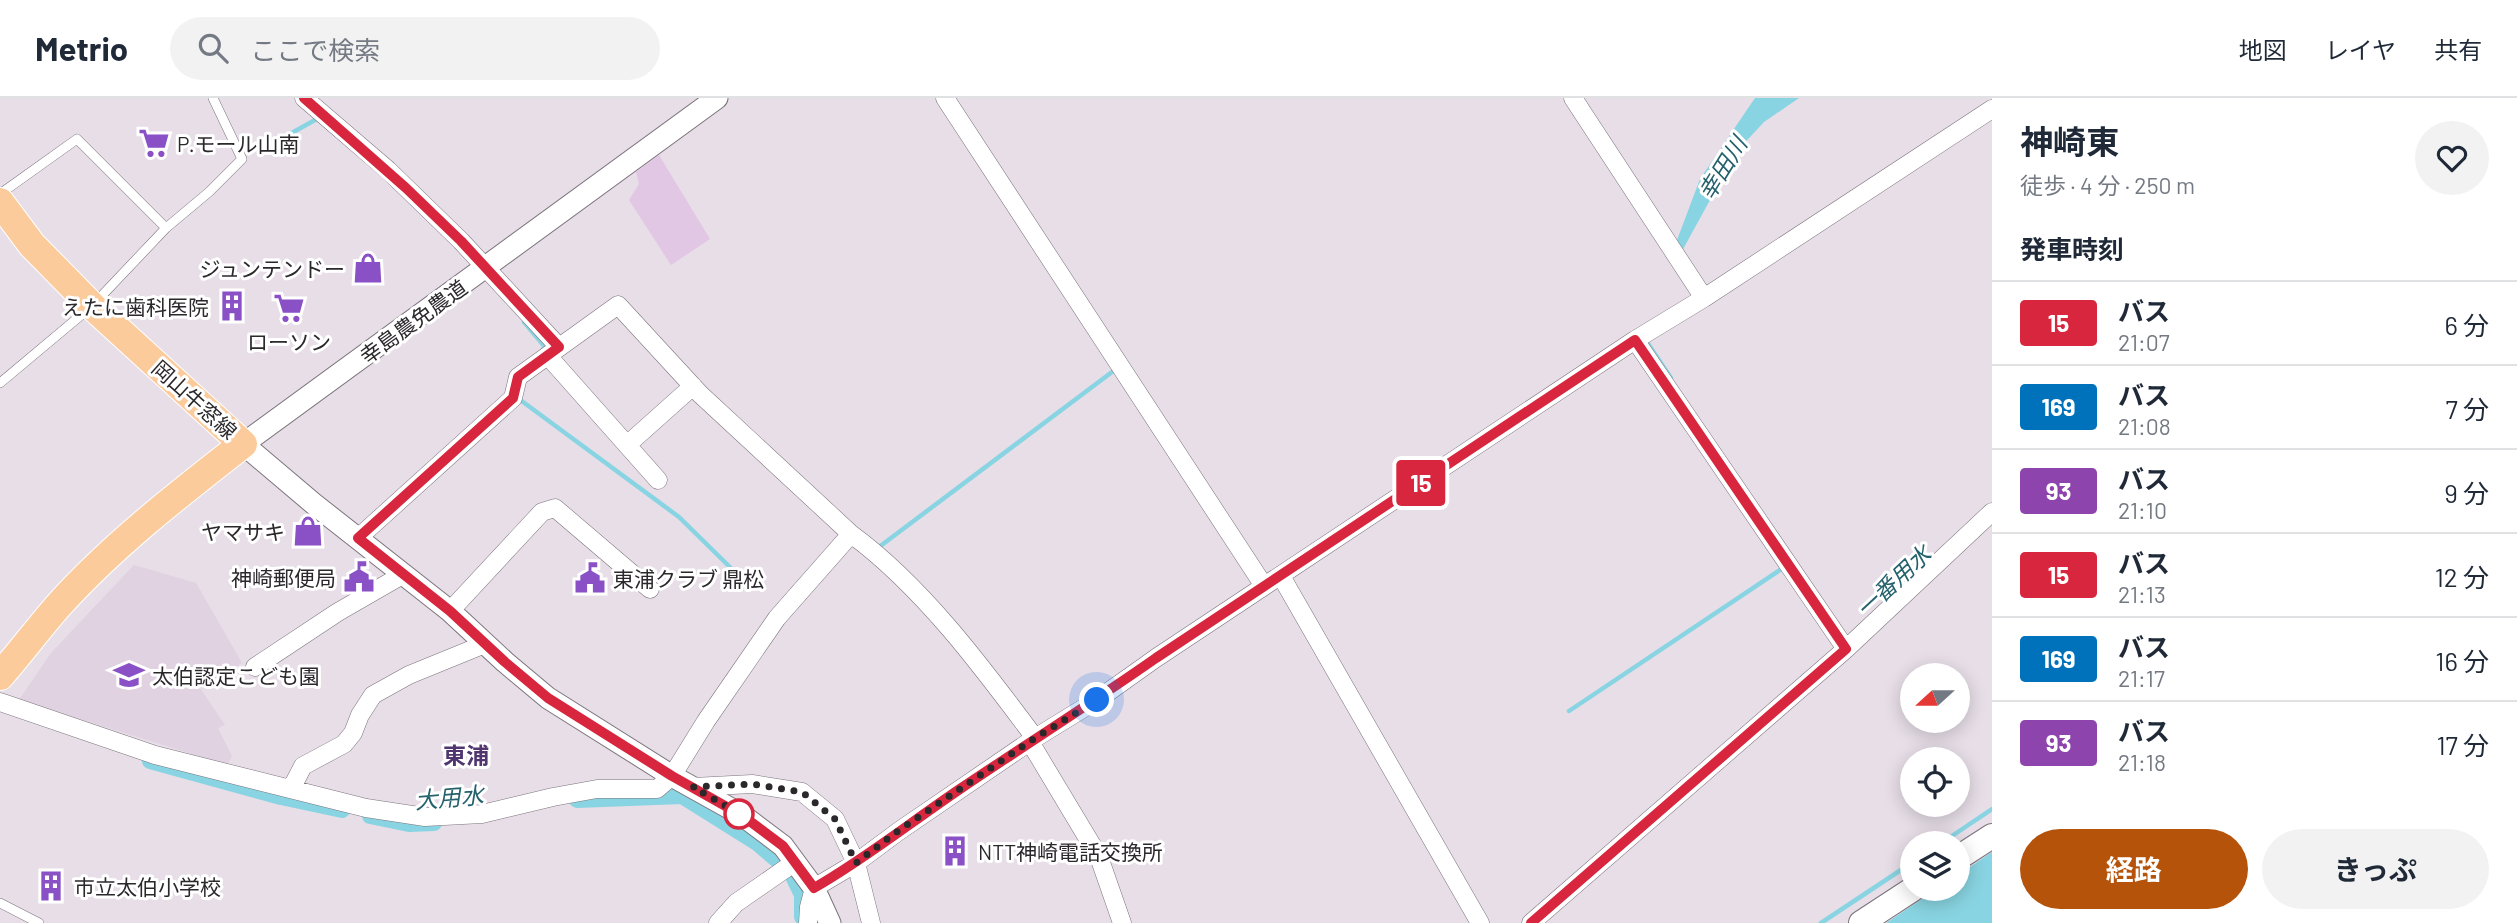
<!DOCTYPE html>
<html lang="ja">
<meta charset="utf-8">
<style>
:root{--surface:#fff;--page:#f2f2f3;--text:#1f2937;--muted:#747a83;--line:#e0e1e3;--accent:#b45309}
body{margin:0;font-family:Barlow,"Noto Sans JP",sans-serif;background:var(--page);color:var(--text);height:100vh;display:flex;flex-direction:column;font-size:26px;white-space:nowrap}
*{box-sizing:border-box;margin:0}
p{font-size:23px;color:var(--muted)}
.icon{flex:none;width:38px;height:38px;fill:none;stroke:currentColor;stroke-width:2;stroke-linecap:round;stroke-linejoin:round}
.map{position:relative;flex:1;overflow:hidden}
.details{display:flex;flex-direction:column;background:var(--surface);width:525px}
.details>*{flex:none}
.badge{padding:0 14px;border-radius:5px;font-size:24px;line-height:46px}
.needle{width:46px;rotate:249deg}
.controls{position:absolute;left:1900px;top:565px;display:grid;gap:14px}
.controls a{display:grid;place-items:center;width:70px;height:70px;border-radius:50%;background:var(--surface);box-shadow:0 4px 18px #0003;font-size:35px}
.you{position:absolute;width:35px;height:35px;margin:-18px;border:5px solid #fff;border-radius:50%;background:#1a73e8;box-shadow:0 0 0 10px #1a73e833}
.map>.badge{position:absolute;translate:-50% -50%;box-shadow:0 0 0 4px #fff}
h2{padding:0 28px;font-size:26px;line-height:63px}
.round{display:grid;place-items:center;flex:none;width:74px;height:74px;border-radius:37px;background:var(--page)}
.summary{display:flex;align-items:center;justify-content:space-between;height:119px;padding:0 28px}
h1{font-size:33px;font-weight:700;line-height:52px}
.button{display:flex;gap:14px;margin-top:auto;padding:14px 28px}
.button a{flex:1;height:80px;border-radius:42px;background:var(--accent);color:#fff;font-size:28px;font-weight:700;line-height:80px;text-align:center}
.button a+a{background:var(--page);color:var(--text)}
ul{padding:0;list-style:none}
li{display:flex;align-items:center;gap:21px;height:84px;padding:0 28px;border-top:2px solid var(--line)}
li div{flex:1}
li b{display:block;font-size:26px}
li em{font-style:normal}
li .badge{min-width:77px;font-weight:700;text-align:center}
header{display:flex;align-items:center;gap:42px;box-sizing:border-box;height:98px;padding:0 35px;background:var(--surface);border-bottom:2px solid var(--line)}
header strong{font-size:33px}
nav{display:flex;gap:38px;margin-inline-start:auto;font-size:24px}
.search{width:490px;height:63px;background:var(--page);display:flex;align-items:center;gap:18px;box-sizing:border-box;padding:0 24px;border-radius:38px;color:var(--muted);font-size:26px}
main{display:flex;flex:1;min-height:0}
.map>svg:first-child{display:block}
.built{fill:#e0d2e1}
.green{fill:#e2c7e4}
.water{fill:#89d4e2}
.lines{fill:none;stroke-linecap:round;stroke-linejoin:round}
.stream{stroke:#89d4e2;stroke-width:4.5}
.canal{stroke:#89d4e2;stroke-width:16}
.service-casing{stroke:#7c747c;stroke-width:10}
.minor-casing{stroke:#7c747c;stroke-width:19}
.tertiary-casing{stroke:#7c747c;stroke-width:23}
.secondary-casing{stroke:#7c747c;stroke-width:26}
.primary-casing{stroke:#fff;stroke-width:30}
.service{stroke:#fff;stroke-width:9}
.minor{stroke:#fff;stroke-width:18}
.tertiary{stroke:#fff;stroke-width:21}
.secondary{stroke:#fff;stroke-width:24}
.primary{stroke:#fbcb9c;stroke-width:28}
.line-casing{stroke:#fff;stroke-width:16}
.line{stroke:#d7263d;stroke-width:10}
.walk{stroke:#2b282b;stroke-width:7;stroke-dasharray:0 12.6}
.stop-dot{fill:#fff;stroke:#d7263d;stroke-width:3.5}
.labels{text-anchor:middle;dominant-baseline:central;stroke-width:6;stroke-linejoin:round;paint-order:stroke}
.poi-label{font-size:21px;fill:#2b282b;stroke:#fff;text-anchor:start}
.street-label{font-size:21px;fill:#2b282b;stroke:#fff}
.water-label{font-size:23px;font-style:italic;fill:#24616c;stroke:#fff}
.neighbourhood-label{font-size:23px;font-weight:bold;fill:#50356f;stroke:#fff}
</style>
<header>
<strong>Metrio</strong>
<div class="search"><svg class="icon" aria-label="search" viewBox="0 0 24 24"><circle cx="10" cy="10" r="6"/><path d="M15 15l6 6"/></svg>ここで検索</div>
<nav><a>地図</a><a>レイヤ</a><a>共有</a></nav>
</header>
<main>
<div class="map">
<svg width="1992" height="825" viewBox="0 0 1992 825">
<rect width="100%" height="100%" fill="#e7dee7"/>
<!-- built -->
<path class="built" d="M134 467 196 485 242 565 200 590 225 627 218 630 232 658 227 667 19 602 51 555Z"/>
<!-- green -->
<path class="green" d="M659 57 710 141 671 167 629 102 639 86 636 74Z"/>
<!-- water -->
<path class="water" d="M1755 0H1799L1764 24 1737 53 1682 153 1677 142 1700 81Z
M1992 754V825H1886L1937 791H1958V777Z"/>
<g class="lines">
<!-- stream -->
<path class="stream" d="M288 37 315 22
M524 224 545 249 543 251
M1645 241 1671 280
M519 301 679 419 740 479
M875 446 879 449 1116 271
M1569 613 1786 468
M1940 746 1992 711
M1821 825 1913 764"/>
<!-- canal -->
<path class="canal" d="M150 663 281 699 342 712
M577 702 682 698 757 745 791 774 802 797V819
M370 718 409 726 434 725"/>
<!-- service casing -->
<g class="service-casing">
<path id="service" d="M0 96 77 41 166 130
M0 285 92 208 166 130 209 94 242 61 213 0
M0 805 39 825"/>
</g>
<!-- minor casing -->
<g class="minor-casing">
<path id="minor" d="M304 0 388 72 461 143 559 249
M945 0 1264 488
M1573 0 1704 200
M1635 242 1846 551
M548 258 658 382
M627 347 693 288
M358 440 513 300 518 279 618 207 700 296 851 436C922 488 983 570 1035 640
M1281 478 1480 825
M450 513 542 414 555 410 650 491
M255 569 338 514 404 476
M0 604 155 657 366 710 425 719 482 716 553 699 597 691H657L672 678 706 623 777 520 851 436
M1030 644 1099 759 1122 825
M693 689 752 686 802 694 835 721 856 765 871 825
M291 691 303 668 344 646 353 635 360 617 373 597 409 577 485 546
M718 825 736 805 795 764
M808 825 809 809 814 790 856 765 899 733 1035 640 1097 602 1156 560 1635 242 1704 200 1992 11
M1531 825 1846 551 1992 414"/>
</g>
<!-- tertiary casing -->
<g class="tertiary-casing">
<path id="tertiary" d="M717 0 243 346 314 406 450 513 505 564 548 600 672 678 742 717 783 748 814 790 830 825"/>
</g>
<!-- secondary casing -->
<g class="secondary-casing">
<path id="secondary" d="M1958 760 1992 738
M1861 825 1913 791"/>
</g>
<!-- primary casing -->
<g class="primary-casing">
<path id="primary" d="M0 104 32 147 92 208 243 346C179 396 113 447 58 508 38 531 20 555 0 578"/>
</g>
<!-- service -->
<use href="#service" class="service"/>
<!-- minor -->
<use href="#minor" class="minor"/>
<!-- tertiary -->
<use href="#tertiary" class="tertiary"/>
<!-- secondary -->
<use href="#secondary" class="secondary"/>
<!-- primary -->
<use href="#primary" class="primary"/>
</g>
<g class="lines">
<!-- line casing -->
<g class="line-casing">
<path id="line" d="M304 0 406 90 461 143 559 249 518 279 513 300 358 440 450 513 505 564 548 600 672 678 743 718 783 748 814 790C865 761 911 724 960 691 1025 647 1092 605 1156 560L1635 242 1846 551 1531 825"/>
</g>
<!-- line -->
<use href="#line" class="line"/>
<!-- walk -->
<path class="walk" d="M739 716 743 718 693 689 752 686 802 694 835 721 856 765 898 733 1035 640 1097 602"/>
</g>
<!-- icons -->
<defs>
<g id="supermarket-bare" transform="scale(2.415)"><path d="M-6-5.5h2.5l.6 2H6L4.5 2H-2.5L-4.4-4H-6ZM-1.5 3.2a1.3 1.3 0 1 0 .1 0ZM3 3.2a1.3 1.3 0 1 0 .1 0Z" fill="#8a50c6" stroke="#fff" stroke-width="2.5" paint-order="stroke"/></g>
<g id="shop-bare" transform="scale(2.415)"><path d="M-5-2.5h2.3a2.7 3.5 0 0 1 5.4 0H5L5.5 6h-11ZM-1.5-2.5h3a1.5 2.3 0 0 0-3 0Z" fill="#8a50c6" stroke="#fff" stroke-width="2.5" paint-order="stroke"/></g>
<g id="building-bare" transform="scale(2.415)"><path d="M-4-6H4V6H1V3H-1V6H-4ZM-2.5-4.3h1.7v1.8h-1.7ZM.8-4.3h1.7v1.8H.8ZM-2.5-1h1.7V.8h-1.7ZM.8-1h1.7V.8H.8Z" fill="#8a50c6" stroke="#fff" stroke-width="2.5" paint-order="stroke"/></g>
<g id="civic-bare" transform="scale(2.415)"><path d="M-.6-6.5H3V-4.5H.6V-3L4-1V1h2V6H-6V1h2V-1L-.6-3ZM-1.2 2.5V6h2.4V2.5Z" fill="#8a50c6" stroke="#fff" stroke-width="2.5" paint-order="stroke"/></g>
<g id="school-bare" transform="scale(2.415)"><path d="M0-5L7-2L0 1L-7-2ZM-4 1L0 2.5L4 1V4Q0 6-4 4Z" fill="#8a50c6" stroke="#fff" stroke-width="2.5" paint-order="stroke"/></g>
</defs>
<g fill-rule="evenodd">
<use href="#supermarket-bare" x="154" y="45"/>
<use href="#shop-bare" x="368" y="170"/>
<use href="#building-bare" x="232" y="208"/>
<use href="#supermarket-bare" x="289" y="210"/>
<use href="#shop-bare" x="308" y="433"/>
<use href="#civic-bare" x="359" y="479"/>
<use href="#civic-bare" x="590" y="480"/>
<use href="#school-bare" x="129" y="577"/>
<use href="#building-bare" x="955" y="753"/>
<use href="#building-bare" x="51" y="788"/>
</g>
<!-- markers -->
<circle class="stop-dot" cx="739" cy="716" r="14"/>
<g class="labels">
<!-- poi labels -->
<g class="poi-label">
<text x="177" y="45">P.モール山南</text>
<text x="345" y="170" text-anchor="end">ジュンテンドー</text>
<text x="209" y="208" text-anchor="end">えたに歯科医院</text>
<text x="289" y="243" text-anchor="middle">ローソン</text>
<text x="285" y="433" text-anchor="end">ヤマサキ</text>
<text x="336" y="479" text-anchor="end">神崎郵便局</text>
<text x="613" y="480">東浦クラブ 鼎松</text>
<text x="152" y="577">太伯認定こども園</text>
<text x="978" y="753">NTT神崎電話交換所</text>
<text x="74" y="788">市立太伯小学校</text>
</g>
<!-- street labels -->
<g class="street-label">
<text transform="translate(413 223) rotate(-36)">幸島農免農道</text>
<text transform="translate(195 301) rotate(42)">岡山牛窓線</text>
</g>
<!-- water labels -->
<g class="water-label">
<text transform="translate(1722 70) rotate(-58)">幸田川</text>
<text transform="translate(1893 483) rotate(-43)">一番用水</text>
<text transform="translate(449 699) rotate(-5)">大用水</text>
</g>
<!-- neighbourhood labels -->
<g class="neighbourhood-label">
<text x="466" y="657">東浦</text>
</g>
</g>
</svg>
<div class="controls">
<a><svg class="needle" viewBox="-14 -14 28 28"><path d="M0-13l5 13h-10z" fill="#e53935"/><path d="M0 13l5-13h-10z" fill="#747a83"/></svg></a>
<a><svg class="icon" aria-label="locate" viewBox="0 0 24 24"><circle cx="12" cy="12" r="6"/><path d="M12 2v4M12 18v4M2 12h4M18 12h4"/></svg></a>
<a><svg class="icon" aria-label="layers" viewBox="0 0 24 24"><path d="M12 4l9 5-9 5-9-5zM3 14l9 5 9-5"/></svg></a>
</div>
<div class="you" style="left:1097px;top:602px"></div>
<b class="badge" style="left:1421px;top:385px;background:#d7263d;color:#fff">15</b>
</div>
<section class="details">
<div class="summary"><div><h1>神崎東</h1><p>徒歩 · 4 分 · 250 m</p></div><a class="round"><svg class="icon" aria-label="heart" viewBox="0 0 24 24"><path d="M12 20l-8-8c-3-5 5-10 8-4 3-6 11-1 8 4z"/></svg></a></div>
<h2>発車時刻</h2>
<ul>
<li><span class="badge" style="background:#d7263d;color:#fff">15</span><div><b>バス</b><p>21:07</p></div><em>6 分</em></li>
<li><span class="badge" style="background:#0072bc;color:#fff">169</span><div><b>バス</b><p>21:08</p></div><em>7 分</em></li>
<li><span class="badge" style="background:#8e44ad;color:#fff">93</span><div><b>バス</b><p>21:10</p></div><em>9 分</em></li>
<li><span class="badge" style="background:#d7263d;color:#fff">15</span><div><b>バス</b><p>21:13</p></div><em>12 分</em></li>
<li><span class="badge" style="background:#0072bc;color:#fff">169</span><div><b>バス</b><p>21:17</p></div><em>16 分</em></li>
<li><span class="badge" style="background:#8e44ad;color:#fff">93</span><div><b>バス</b><p>21:18</p></div><em>17 分</em></li>
</ul>
<div class="button"><a>経路</a><a>きっぷ</a></div>
</section>
</main>
